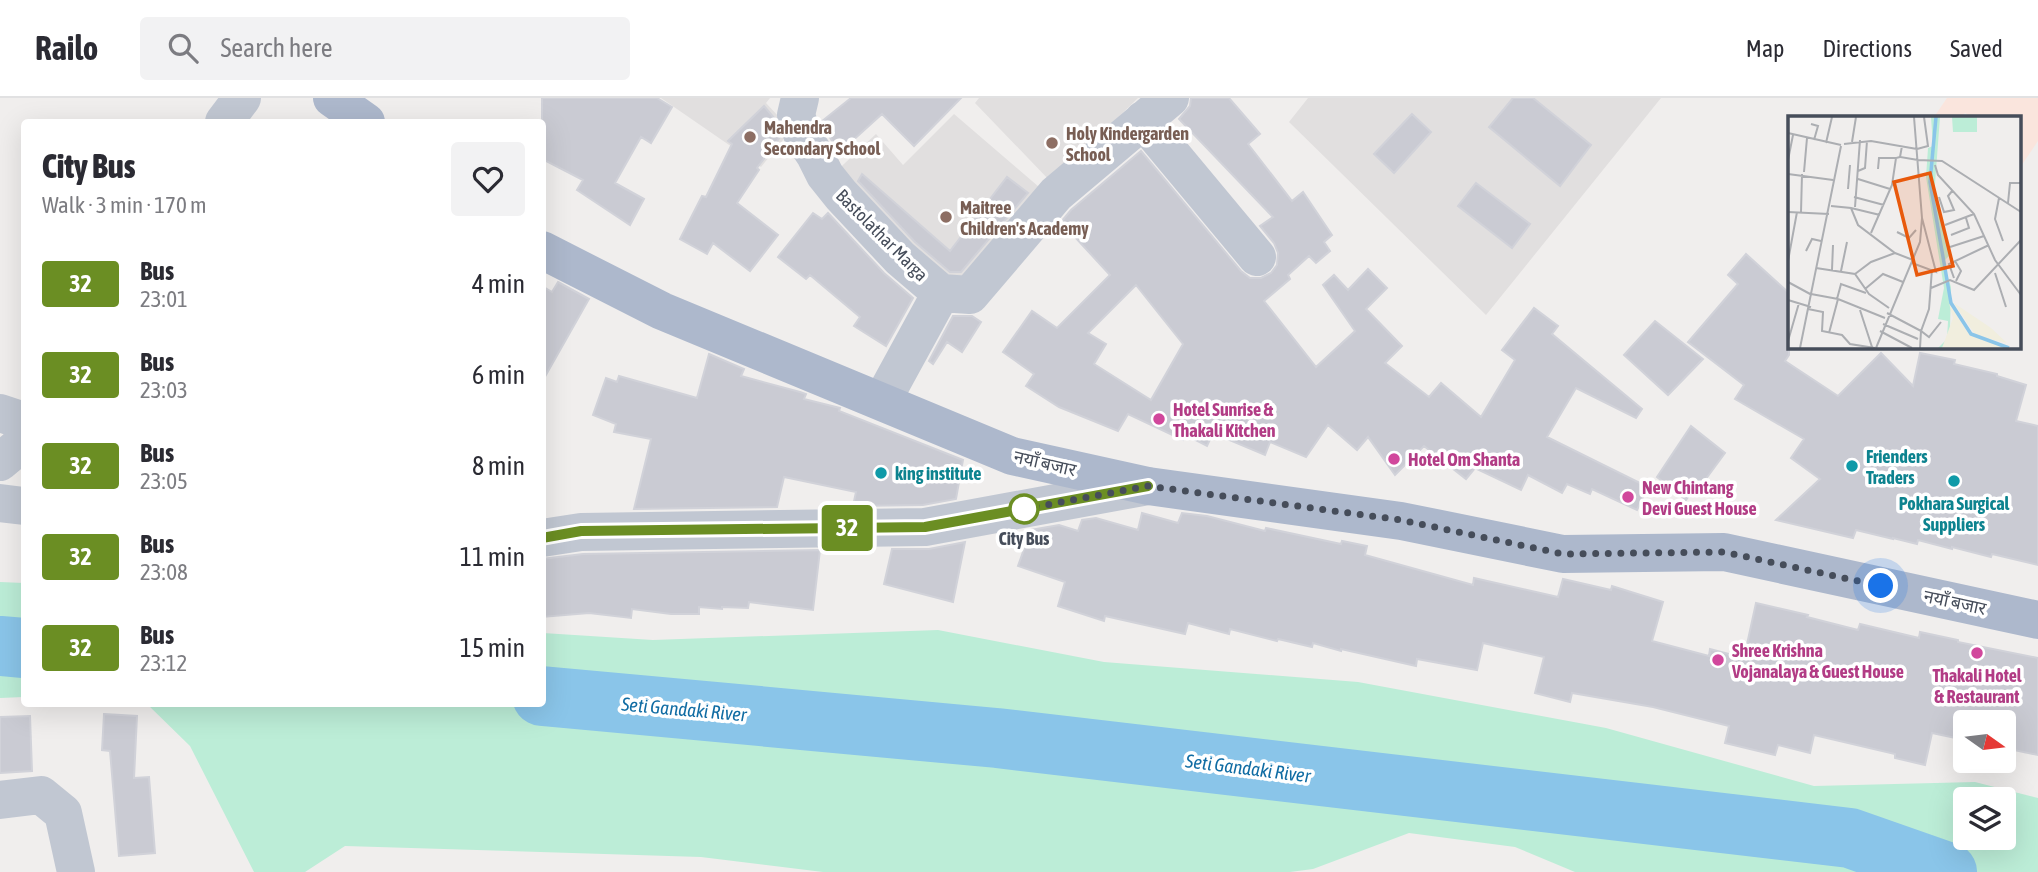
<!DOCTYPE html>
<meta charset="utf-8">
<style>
:root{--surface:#fff;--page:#f2f2f3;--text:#2b2b33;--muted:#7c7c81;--line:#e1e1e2}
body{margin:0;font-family:"Asap Condensed","Noto Sans Devanagari",sans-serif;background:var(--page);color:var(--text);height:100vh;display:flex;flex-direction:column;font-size:26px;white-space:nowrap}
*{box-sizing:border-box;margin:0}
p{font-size:23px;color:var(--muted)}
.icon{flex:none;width:38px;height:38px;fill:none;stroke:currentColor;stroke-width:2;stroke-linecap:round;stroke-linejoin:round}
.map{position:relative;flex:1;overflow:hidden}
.panel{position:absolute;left:21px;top:21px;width:525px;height:588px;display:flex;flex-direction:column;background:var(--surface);border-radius:7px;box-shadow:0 7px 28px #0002}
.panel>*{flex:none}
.badge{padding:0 14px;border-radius:5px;font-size:24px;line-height:46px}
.needle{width:46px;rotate:104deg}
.fabs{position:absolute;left:1953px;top:612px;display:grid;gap:14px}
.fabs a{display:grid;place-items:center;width:63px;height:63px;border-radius:7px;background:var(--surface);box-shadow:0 7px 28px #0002;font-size:35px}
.you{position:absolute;width:35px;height:35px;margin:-18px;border:5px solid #fff;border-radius:50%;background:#1a73e8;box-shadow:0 0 0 10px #1a73e833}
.map>.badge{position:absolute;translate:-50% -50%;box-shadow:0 0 0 4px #fff}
.round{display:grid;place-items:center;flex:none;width:74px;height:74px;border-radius:7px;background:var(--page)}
.summary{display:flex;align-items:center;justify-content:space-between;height:119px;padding:0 21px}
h1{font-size:33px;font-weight:800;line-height:52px}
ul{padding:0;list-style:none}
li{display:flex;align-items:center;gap:21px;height:91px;padding:0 21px}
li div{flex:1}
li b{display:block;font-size:26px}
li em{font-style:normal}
li .badge{min-width:77px;font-weight:700;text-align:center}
header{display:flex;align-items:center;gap:42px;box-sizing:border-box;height:98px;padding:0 35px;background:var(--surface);border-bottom:2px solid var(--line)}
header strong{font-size:33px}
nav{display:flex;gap:38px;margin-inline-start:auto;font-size:24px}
.search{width:490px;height:63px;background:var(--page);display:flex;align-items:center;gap:18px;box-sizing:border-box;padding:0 24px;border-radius:7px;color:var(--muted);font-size:26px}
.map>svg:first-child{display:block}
.education{fill:#e1dfdf}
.medical{fill:#fae5dd}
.green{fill:#bcedd7;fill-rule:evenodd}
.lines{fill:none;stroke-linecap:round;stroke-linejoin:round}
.river{stroke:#8ac5e9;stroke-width:60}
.building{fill:#cacbd3;stroke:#d1d2d9;stroke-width:2;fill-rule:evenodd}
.street{stroke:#c1c7d2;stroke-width:38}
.primary{stroke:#adb8cc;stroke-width:38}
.line-casing{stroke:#fff;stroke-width:16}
.line{stroke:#6b8e23;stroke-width:10}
.walk{stroke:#464d5a;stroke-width:7;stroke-dasharray:0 12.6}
.education-dot{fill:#8d6e63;stroke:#fff;stroke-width:2.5}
.hotel-dot{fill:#d1479c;stroke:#fff;stroke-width:2.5}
.culture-dot{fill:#0f9aa8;stroke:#fff;stroke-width:2.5}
.stop-dot{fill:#fff;stroke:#6b8e23;stroke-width:3.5}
.labels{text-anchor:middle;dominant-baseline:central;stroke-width:7;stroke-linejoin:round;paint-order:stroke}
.education-label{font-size:18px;font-weight:bold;fill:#785e54;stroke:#fff;text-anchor:start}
.street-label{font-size:18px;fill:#464d5a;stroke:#fff}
.hotel-label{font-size:18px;font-weight:bold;fill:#b23c85;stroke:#fff;text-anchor:start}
.culture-label{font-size:18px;font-weight:bold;fill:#0d838f;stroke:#fff;text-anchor:start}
.stop-label{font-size:18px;font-weight:bold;fill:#464d5a;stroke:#fff}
.water-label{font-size:19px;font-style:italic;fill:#106ca3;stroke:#fff}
.inset-river{fill:none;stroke:#8ac5e9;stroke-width:3.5}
.inset-road{fill:none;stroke:#acaeb2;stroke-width:2}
.view{fill:#e8590c;fill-opacity:0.15;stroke:#e8590c;stroke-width:3.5}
.inset-edge{fill:none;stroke:#464d5a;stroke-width:3.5}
</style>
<header>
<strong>Railo</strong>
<div class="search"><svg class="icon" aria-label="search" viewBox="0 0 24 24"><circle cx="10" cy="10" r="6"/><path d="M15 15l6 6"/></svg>Search here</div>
<nav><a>Map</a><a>Directions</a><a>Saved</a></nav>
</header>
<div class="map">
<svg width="2038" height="774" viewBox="0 0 2038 774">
<rect width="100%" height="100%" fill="#f0eeed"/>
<!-- education -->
<path class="education" d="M661 0H770L766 5 791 32 761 69Z
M979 0H1138L1051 84 975 5Z
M1308 0H1661L1486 217 1289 24Z
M954 16 1046 95 961 196 829 80 876 36 903 67Z"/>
<!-- medical -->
<path class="medical" d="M1947 0H2038V43L2019 71V19H1972L1965 15 1962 19H1934Z"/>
<!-- green -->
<path class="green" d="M0 484 24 485V599L0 600Z
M938 532 1104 564 1358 584 1606 630 1814 688 1975 684 2038 700V774H1575L1515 749 1409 735 1313 771 1290 774H823L701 759 345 748 305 774H254L190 648 147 606H542L543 535 653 542ZM1965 702H2004V740H1965Z"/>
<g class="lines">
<!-- river -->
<path class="river" d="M0 548 24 550
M542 598 997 640 1850 740 1947 774"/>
</g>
<!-- building -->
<path class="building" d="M542 0H657L672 9 651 45 641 39 615 85 644 101 630 127 577 92 583 82 542 61Z
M851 0H961L914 48 882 16 839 55 821 24Z
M1191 0H1229L1260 36 1248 46 1292 103 1303 94 1332 137 1324 144 1330 153 1316 165 1309 158 1288 177 1290 181 1264 203 1316 269 1355 233 1323 187 1334 177 1348 192 1368 171 1387 190 1366 211 1402 248 1385 265 1429 299 1441 285 1481 319 1515 262 1502 252 1534 210 1558 228 1552 236 1642 311 1636 320 1576 290 1547 339 1648 389 1637 412 1592 391 1590 396 1567 386 1562 395 1528 377 1521 392 1475 370 1466 381 1424 348 1395 377 1368 339 1357 352 1328 327 1306 359 1270 344 1265 357 1213 335 1207 348 1186 337 1183 342 1128 316 1118 333 1059 309 1026 288 1034 276 1003 254 1032 213 1057 230 1110 177 1061 124 1071 112 1141 53 1241 173 1250 180H1261L1271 175 1277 167 1278 155 1274 145 1260 128 1273 119 1179 21 1190 8ZM1136 187 1183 246 1151 302 1094 266 1106 246 1088 235Z
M1513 0H1533L1591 47 1560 88 1489 29Z
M764 8 775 21 780 39 757 70 759 72 737 105 778 137 750 173 713 145 707 156 680 141 702 98 706 99 732 46 728 43Z
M1412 16 1431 34 1394 75 1374 56Z
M862 76 950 153 1007 79 1028 95 961 174H950L915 144 858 83Z
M1476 85 1530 126 1512 150 1458 108Z
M813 115 822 121 828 115 884 175 913 200 886 248 854 228 860 219 810 177 806 181 778 159Z
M1746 156 1789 195V257L1785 263 1838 298 1881 255 1913 288 1920 255 1955 262 1954 266 1997 276V278L2026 287 2016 323 2038 328V467L1992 456 1991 459 1952 449V451L1918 442 1917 446 1893 440V441L1856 432 1853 440 1776 422 1820 381 1791 360 1804 341 1735 301 1744 287 1688 244 1738 186 1728 177Z
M558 184 589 201 542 284V188L552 194Z
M953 218H972L981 224 962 254 947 244 933 266 929 263Z
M1655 223 1703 261 1668 297 1624 257Z
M709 256 744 271 741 278 800 294 806 296 804 301 840 310 839 313 963 362 956 401 923 407 853 408 856 394 784 379 777 409 634 411 651 341 614 334 616 326 593 317 606 280 617 284 619 278 697 300Z
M1691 328 1725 355 1697 393 1694 390 1686 402 1657 379Z
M1142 415 1178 425 1182 415 1207 418 1265 433 1266 430 1341 446 1342 443 1367 448 1365 457 1473 487 1474 480 1558 499 1563 481 1611 492 1612 488 1663 504 1652 543 1709 558 1710 551 1744 560 1756 505 1808 517 1807 519 1858 532 1860 526 1919 540 1920 534 1958 542V544L2038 560V657L2004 650V625H1965V642L1932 635 1925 667 1895 660V656L1814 637 1810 655 1778 647 1775 657 1725 645 1729 628 1653 609 1572 595 1570 604 1535 595 1544 559 1483 545 1477 572 1417 561 1416 568 1341 551V553L1313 545 1312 549 1278 541 1277 543 1230 531 1229 536 1188 525 1185 536 1105 518 1104 523 1058 508 1065 484 1018 468 1031 432 1059 427 1078 433 1082 422 1096 420 1138 432Z
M965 444 953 504 884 486 892 451H929Z
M820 452 813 512 749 504 748 510 722 509V511L699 509V516H671L632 511 631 520 589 515 542 519V461L583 456Z
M104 616 137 618 134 680 149 679 155 755 119 758 110 653 102 652Z
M30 618 32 673 0 675V619Z"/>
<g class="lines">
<!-- street -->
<path class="street" d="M800 0 796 17 803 39 815 57 825 77 841 97 900 160 941 195
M1143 22 1257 159
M224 24 242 0
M882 303 941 195 970 197 1056 96 1170 0
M0 315 24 323
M0 364 24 344
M0 405 24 408
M542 440 581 434 925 429 1148 388
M0 702 41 697 63 715 76 774"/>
<!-- primary -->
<path class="primary" d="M332 0 366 24
M542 152 662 213 1012 358 1148 388 1401 423 1563 456 1724 454 2038 522"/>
</g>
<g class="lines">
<!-- line casing -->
<g class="line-casing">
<path id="line" d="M542 440 581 433 925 429 1148 388"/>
</g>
<!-- line -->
<use href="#line" class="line"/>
<!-- walk -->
<path class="walk" d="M1024 411 1148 388 1401 422 1563 456 1724 454 1881 488"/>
</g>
<!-- markers -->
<g class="education-dot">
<circle cx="750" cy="39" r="7"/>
<circle cx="1052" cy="45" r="7"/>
<circle cx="946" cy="119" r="7"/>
</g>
<g class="hotel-dot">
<circle cx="1159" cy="321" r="7"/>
<circle cx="1394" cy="361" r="7"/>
<circle cx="1628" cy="399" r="7"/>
<circle cx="1977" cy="555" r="7"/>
<circle cx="1718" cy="562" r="7"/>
</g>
<g class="culture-dot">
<circle cx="1852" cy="368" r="7"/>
<circle cx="881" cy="375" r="7"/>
<circle cx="1954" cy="383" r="7"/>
</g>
<circle class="stop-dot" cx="1024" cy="411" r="14"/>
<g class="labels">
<!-- education labels -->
<g class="education-label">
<text x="764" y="29">Mahendra<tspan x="764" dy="21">Secondary School</tspan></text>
<text x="1066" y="35">Holy Kindergarden<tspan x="1066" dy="21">School</tspan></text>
<text x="960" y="109">Maitree<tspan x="960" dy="21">Children's Academy</tspan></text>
</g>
<!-- street labels -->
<g class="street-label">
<text transform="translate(882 137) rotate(45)">Bastolathar Marga</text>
<text transform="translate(1045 365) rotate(13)">नयाँ बजार</text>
<text transform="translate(1955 504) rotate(12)">नयाँ बजार</text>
</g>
<!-- hotel labels -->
<g class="hotel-label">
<text x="1173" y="311">Hotel Sunrise &amp;<tspan x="1173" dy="21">Thakali Kitchen</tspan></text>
<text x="1408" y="361">Hotel Om Shanta</text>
<text x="1642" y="389">New Chintang<tspan x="1642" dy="21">Devi Guest House</tspan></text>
<text x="1732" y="552">Shree Krishna<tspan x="1732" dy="21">Vojanalaya &amp; Guest House</tspan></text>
<text x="1977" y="577" text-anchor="middle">Thakali Hotel<tspan x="1977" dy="21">&amp; Restaurant</tspan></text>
</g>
<!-- culture labels -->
<g class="culture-label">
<text x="1866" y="358">Frienders<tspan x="1866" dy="21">Traders</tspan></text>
<text x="895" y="375">king institute</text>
<text x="1954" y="405" text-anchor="middle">Pokhara Surgical<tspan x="1954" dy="21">Suppliers</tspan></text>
</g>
<!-- stop labels -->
<g class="stop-label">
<text x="1024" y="440">City Bus</text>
</g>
<!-- water labels -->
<g class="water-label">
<text transform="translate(684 611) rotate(5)">Seti Gandaki River</text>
<text transform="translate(1248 670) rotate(7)">Seti Gandaki River</text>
</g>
</g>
<!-- overview -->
<g transform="translate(1788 18)">
<rect width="233" height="233" fill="#f0eeed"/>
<path d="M143 1H152L146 81 163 138 155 146 163 171 162 213 159 224 154 232H150L159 223 160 205 150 203 156 172 138 61 140 32 145 30ZM164 1H189V16H165Z" fill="#bcedd7"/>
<path d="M161 187 180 217 219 232H154L165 202ZM166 187 203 212 219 227 188 220Z" fill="#f1eede"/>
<path class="inset-river" d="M148 1 142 66 163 187 183 218 221 232"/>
<path class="inset-road" d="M23 8 30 10 26 24M0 17 53 29M64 26 68 1M38 27 44 1M56 28 83 25 129 33M114 30 112 41 130 44M129 33 140 30 136 1M0 44 5 19M130 44 154 45 233 96M147 49 150 59 186 98 207 144 233 179M90 53 91 42H108M70 55 77 52 79 25M16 56 19 22M0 58 45 64M70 63 102 73M60 73 62 49M66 81 96 89M151 81 156 96 166 94 160 80 165 74M211 82 207 103 215 125M220 87 222 67H233M43 90 63 92 70 109 107 137 125 144M67 91 72 24M63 92 92 99M0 96 41 98M13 96 14 58M157 109 186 98M109 116 121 122 128 114M83 117 104 69 108 42 112 41M163 119 181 112 178 102M162 131 196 120M18 135 24 123 33 125M0 145 9 96M167 145 173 155 168 165M124 147 148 156 134 102M28 152 67 158 81 178 101 192M44 154 45 129M53 155 59 126M207 157 218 191M67 158 83 146 107 137M166 162 161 148 201 129M0 166 24 179M143 172 162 164 186 174 233 124M77 173 95 158 115 166M23 178 50 183 97 202M49 183 53 168 78 177M0 184 23 191M20 193 35 196 34 215 54 219 62 228 87 232M72 194 84 231M99 197 133 215 141 193 144 153M95 208 130 223M92 215 124 232M41 217 50 183M0 225 11 187M12 232 53 30M88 232 132 126 134 102 126 1M132 232 133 215 141 221 153 206"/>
<path class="view" d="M142 57 165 150 129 159 106 66Z"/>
<rect width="233" height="233" class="inset-edge"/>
</g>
</svg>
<div class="fabs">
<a><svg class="needle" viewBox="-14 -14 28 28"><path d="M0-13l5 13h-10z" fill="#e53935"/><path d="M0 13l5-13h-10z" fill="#7c7c81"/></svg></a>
<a><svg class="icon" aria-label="layers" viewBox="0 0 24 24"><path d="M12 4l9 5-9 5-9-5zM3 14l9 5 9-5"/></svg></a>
</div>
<div class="you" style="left:1881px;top:488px"></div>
<b class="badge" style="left:847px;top:430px;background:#6b8e23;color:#fff">32</b>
<section class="panel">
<div class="summary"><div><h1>City Bus</h1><p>Walk · 3 min · 170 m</p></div><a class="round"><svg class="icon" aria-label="heart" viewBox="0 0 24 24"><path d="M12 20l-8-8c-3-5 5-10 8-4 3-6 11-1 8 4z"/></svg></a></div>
<ul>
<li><span class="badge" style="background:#6b8e23;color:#fff">32</span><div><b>Bus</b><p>23:01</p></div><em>4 min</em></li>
<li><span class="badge" style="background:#6b8e23;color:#fff">32</span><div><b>Bus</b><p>23:03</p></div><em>6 min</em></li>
<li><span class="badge" style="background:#6b8e23;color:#fff">32</span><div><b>Bus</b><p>23:05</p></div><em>8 min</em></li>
<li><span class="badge" style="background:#6b8e23;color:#fff">32</span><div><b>Bus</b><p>23:08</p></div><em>11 min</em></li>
<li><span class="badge" style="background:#6b8e23;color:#fff">32</span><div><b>Bus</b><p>23:12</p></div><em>15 min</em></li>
</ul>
</section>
</div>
